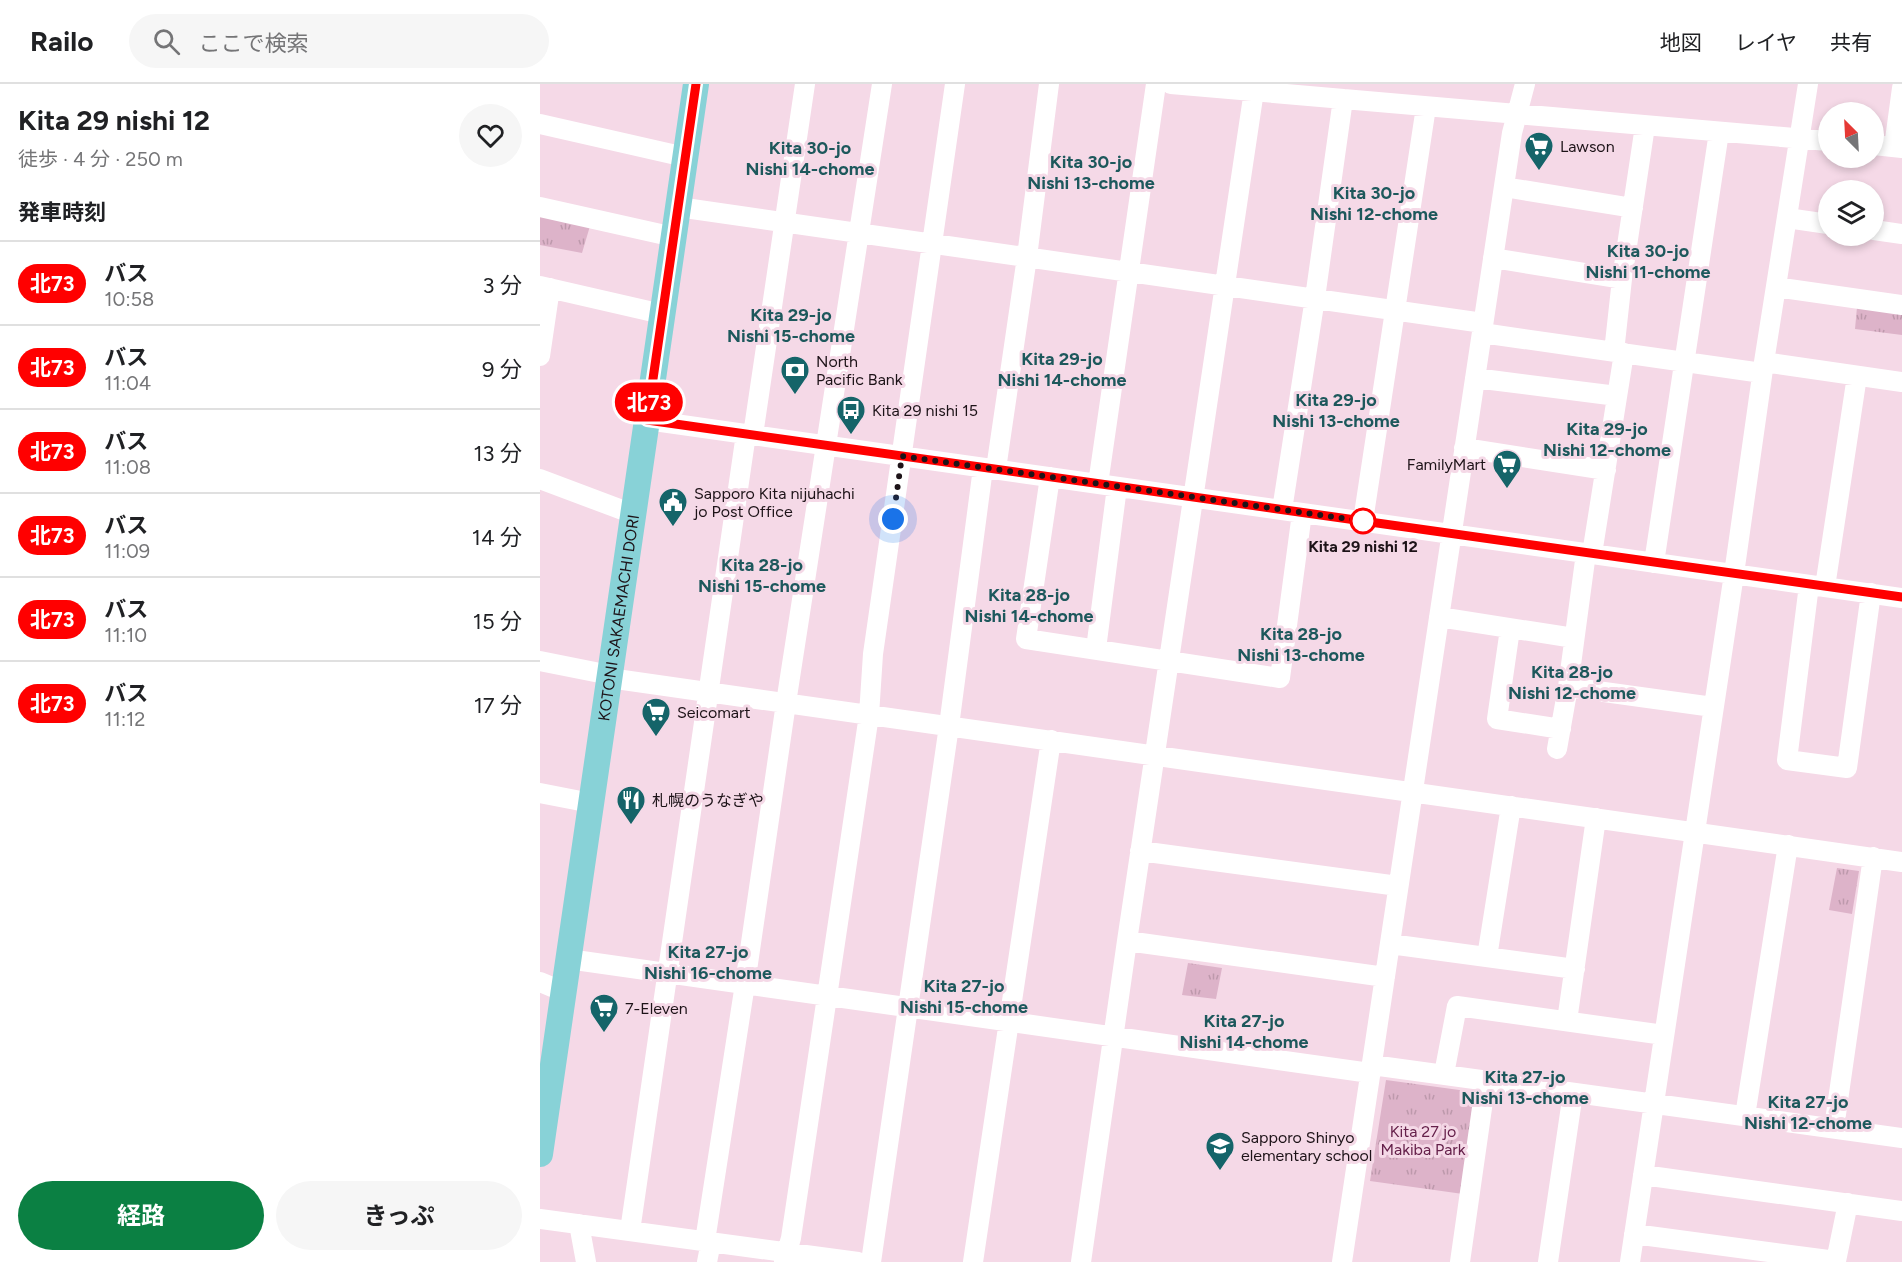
<!DOCTYPE html>
<html lang="ja">
<meta charset="utf-8">
<style>
:root{--surface:#fff;--page:#f6f6f6;--text:#202124;--muted:#757577;--line:#e0e0e0;--accent:#0b8043}
body{margin:0;font-family:Figtree,"Noto Sans JP",sans-serif;background:var(--page);color:var(--text);height:100vh;display:flex;flex-direction:column;font-size:22px;white-space:nowrap}
*{box-sizing:border-box;margin:0}
p{font-size:20px;color:var(--muted)}
.icon{flex:none;width:33px;height:33px;fill:none;stroke:currentColor;stroke-width:2;stroke-linecap:round;stroke-linejoin:round}
.map{position:relative;flex:1;overflow:hidden}
.details{display:flex;flex-direction:column;background:var(--surface);width:540px}
.details>*{flex:none}
.badge{padding:0 12px;border-radius:20px;font-size:21px;line-height:39px}
.needle{width:39px;rotate:336deg}
.buttons{position:absolute;left:1278px;top:18px;display:grid;gap:12px}
.buttons a{display:grid;place-items:center;width:66px;height:66px;border-radius:50%;background:var(--surface);box-shadow:0 3px 9px #0003;font-size:30px}
.you{position:absolute;width:30px;height:30px;margin:-15px;border:4px solid #fff;border-radius:50%;background:#1a73e8;box-shadow:0 0 0 9px #1a73e833}
.map>.badge{position:absolute;translate:-50% -50%;box-shadow:0 0 0 3px #fff}
h2{padding:0 18px;font-size:22px;line-height:54px}
.round{display:grid;place-items:center;flex:none;width:63px;height:63px;border-radius:32px;background:var(--page)}
.overview{display:flex;align-items:center;justify-content:space-between;height:102px;padding:0 18px}
h1{font-size:28px;font-weight:700;line-height:45px}
.primary-button{display:flex;gap:12px;margin-top:auto;padding:12px 18px}
.primary-button a{flex:1;height:69px;border-radius:36px;background:var(--accent);color:#fff;font-size:24px;font-weight:700;line-height:69px;text-align:center}
.primary-button a+a{background:var(--page);color:var(--text)}
ul{padding:0;list-style:none}
li{display:flex;align-items:center;gap:18px;height:84px;padding:0 18px;border-top:2px solid var(--line)}
li div{flex:1}
li b{display:block;font-size:22px}
li em{font-style:normal}
li .badge{min-width:66px;font-weight:700;text-align:center}
header{display:flex;align-items:center;gap:36px;box-sizing:border-box;height:84px;padding:0 30px;background:var(--surface);border-bottom:2px solid var(--line)}
header strong{font-size:28px}
nav{display:flex;gap:33px;margin-inline-start:auto;font-size:21px}
.search{width:420px;height:54px;background:var(--page);display:flex;align-items:center;gap:15px;box-sizing:border-box;padding:0 21px;border-radius:33px;color:var(--muted);font-size:22px}
main{display:flex;flex:1;min-height:0}
.map>svg:first-child{display:block}
.park{fill:url(#park-tufts)}
.lines{fill:none;stroke-linecap:round;stroke-linejoin:round}
.minor{stroke:#fff;stroke-width:20}
.major{stroke:#88d2d7;stroke-width:26}
.line-casing{stroke:#fff;stroke-width:14}
.line{stroke:#f00;stroke-width:9}
.walk{stroke:#1d1318;stroke-width:6;stroke-dasharray:0 10.8}
.stop-dot{fill:#fff;stroke:#f00;stroke-width:3}
.labels{text-anchor:middle;dominant-baseline:central;stroke-width:6;stroke-linejoin:round;paint-order:stroke}
.poi-label{font-size:16px;fill:#1d1318;stroke:#f5d9e7;text-anchor:start}
.stop-label{font-size:16px;font-weight:bold;fill:#1d1318;stroke:#f5d9e7}
.street-label{font-size:16px;fill:#1d1318;stroke:#f5d9e7}
.park-label{font-size:16px;fill:#65204a;stroke:#f5d9e7}
.neighbourhood-label{font-size:18px;font-weight:bold;fill:#1d585c;stroke:#f5d9e7}
</style>
<header>
<strong>Railo</strong>
<div class="search"><svg class="icon" aria-label="search" viewBox="0 0 24 24"><circle cx="10" cy="10" r="6"/><path d="M15 15l6 6"/></svg>ここで検索</div>
<nav><a>地図</a><a>レイヤ</a><a>共有</a></nav>
</header>
<main>
<section class="details">
<div class="overview"><div><h1>Kita 29 nishi 12</h1><p>徒歩 · 4 分 · 250 m</p></div><a class="round"><svg class="icon" aria-label="heart" viewBox="0 0 24 24"><path d="M12 20l-8-8c-3-5 5-10 8-4 3-6 11-1 8 4z"/></svg></a></div>
<h2>発車時刻</h2>
<ul>
<li><span class="badge" style="background:#f00;color:#fff">北73</span><div><b>バス</b><p>10:58</p></div><em>3 分</em></li>
<li><span class="badge" style="background:#f00;color:#fff">北73</span><div><b>バス</b><p>11:04</p></div><em>9 分</em></li>
<li><span class="badge" style="background:#f00;color:#fff">北73</span><div><b>バス</b><p>11:08</p></div><em>13 分</em></li>
<li><span class="badge" style="background:#f00;color:#fff">北73</span><div><b>バス</b><p>11:09</p></div><em>14 分</em></li>
<li><span class="badge" style="background:#f00;color:#fff">北73</span><div><b>バス</b><p>11:10</p></div><em>15 分</em></li>
<li><span class="badge" style="background:#f00;color:#fff">北73</span><div><b>バス</b><p>11:12</p></div><em>17 分</em></li>
</ul>
<div class="primary-button"><a>経路</a><a>きっぷ</a></div>
</section>
<div class="map">
<svg width="1362" height="1178" viewBox="0 0 1362 1178">
<defs>
<pattern id="park-tufts" width="24" height="20" patternUnits="userSpaceOnUse" patternTransform="scale(1.5)"><rect width="24" height="20" fill="#ddb3c9"/><path d="M3 7l-1-3M5 7V3M7 7l1-3M15 17l-1-3M17 17v-4M19 17l1-3" fill="none" stroke="#bd99ac"/></pattern>
</defs>
<rect width="100%" height="100%" fill="#f5d9e7"/>
<!-- park -->
<path class="park" d="M0 131 50 142 42 169 0 161Z
M1317 223 1362 230V251L1315 245Z
M1297 784 1319 787 1312 830 1289 826Z
M648 879 682 884 676 915 642 911Z
M846 996 934 1008 923 1110 830 1097Z"/>
<g class="lines">
<!-- minor -->
<path class="minor" d="M631 0 1288 57
M0 40 145 73
M1334 61 1362 64
M1354 63 1362 4
M964 103 1093 124
M0 123 134 153
M138 123 943 239
M1247 134 1288 140
M1334 146 1362 150
M953 174 1082 195
M0 202 122 230
M1236 203 1362 221
M942 249 1222 289
M1074 268 1082 195 1105 42
M0 272 10 204
M1224 278 1362 298
M935 294 1077 312
M107 336 1362 514
M213 351 265 0
M924 364 1066 386
M456 385 487 173 509 0
M510 393 486 555 740 594 762 429
M0 395 93 430
M558 400 616 0
M742 426 775 214 803 15
M823 437 886 23
M1052 470 1084 269
M1114 479 1179 48
M1269 501 1247 676 1307 684 1331 509
M1285 503 1317 292
M899 533 1034 554
M970 545 957 635 1021 645
M556 565 577 403
M0 577 70 591
M69 594 1362 778
M1028 603 1173 623
M1017 665 1028 603 1046 469
M0 709 51 719
M600 767 858 802
M587 857 845 893
M850 860 1035 885
M947 873 971 722
M28 875 830 989
M0 898 24 908
M1027 937 1056 734
M832 981 1362 1054
M904 990 917 922 1124 951
M1205 1032 1248 761
M1294 1044 1333 773
M1103 1091 1362 1127
M0 1135 318 1178
M39 1140 46 1178
M90 1147 206 350
M1094 1150 1296 1177 1308 1119
M165 1157 205 900 246 619 342 0
M167 1178 171 1158
M244 1178 251 1154 329 631 333 570 415 0
M331 1178 409 642 443 384
M433 1178 511 656
M541 1178 587 857 715 0
M802 1178 972 49 985 0
M920 1178 946 996
M1008 1178 1033 1009
M1090 1178 1194 490 1224 278 1268 0"/>
<!-- major -->
<path class="major" id="s1" d="M0 1070 156 0"/>
</g>
<g class="lines">
<!-- line casing -->
<g class="line-casing">
<path id="line" d="M156 0 107 336 1362 513"/>
</g>
<!-- line -->
<use href="#line" class="line"/>
<!-- walk -->
<path class="walk" d="M353 435 362 372 823 437"/>
</g>
<!-- icons -->
<defs>
<g id="supermarket-pin" transform="scale(1.5)"><path d="M0 17L-7.5 6A9.5 9.5 0 1 1 7.5 6Z" fill="#156469" stroke="#f5d9e7"/><path d="M-6-5.5h2.5l.6 2H6L4.5 2H-2.5L-4.4-4H-6ZM-1.5 3.2a1.3 1.3 0 1 0 .1 0ZM3 3.2a1.3 1.3 0 1 0 .1 0Z" fill="#fff"/></g>
<g id="bank-pin" transform="scale(1.5)"><path d="M0 17L-7.5 6A9.5 9.5 0 1 1 7.5 6Z" fill="#156469" stroke="#f5d9e7"/><path d="M-6-4H6V4H-6ZM0-2.3a2.3 2.3 0 1 0 0 4.6a2.3 2.3 0 1 0 0-4.6Z" fill="#fff"/></g>
<g id="bus-pin" transform="scale(1.5)"><path d="M0 17L-7.5 6A9.5 9.5 0 1 1 7.5 6Z" fill="#156469" stroke="#f5d9e7"/><path d="M-5-6H5V4H4V6H2V4H-2V6H-4V4H-5ZM-3.5-4V0h7V-4ZM-3.5 1.2v1.5H-2V1.2ZM2 1.2v1.5H3.5V1.2Z" fill="#fff"/></g>
<g id="civic-pin" transform="scale(1.5)"><path d="M0 17L-7.5 6A9.5 9.5 0 1 1 7.5 6Z" fill="#156469" stroke="#f5d9e7"/><path d="M-.6-6.5H3V-4.5H.6V-3L4-1V1h2V6H-6V1h2V-1L-.6-3ZM-1.2 2.5V6h2.4V2.5Z" fill="#fff"/></g>
<g id="restaurant-pin" transform="scale(1.5)"><path d="M0 17L-7.5 6A9.5 9.5 0 1 1 7.5 6Z" fill="#156469" stroke="#f5d9e7"/><path d="M-5-6h1v4h1v-4h1v4h1v-4h1v5L-1.5 .5V6h-2V.5L-5-1ZM5-6V6H3V1.5H1.5Q1.5-4 5-6Z" fill="#fff"/></g>
<g id="school-pin" transform="scale(1.5)"><path d="M0 17L-7.5 6A9.5 9.5 0 1 1 7.5 6Z" fill="#156469" stroke="#f5d9e7"/><path d="M0-5L7-2L0 1L-7-2ZM-4 1L0 2.5L4 1V4Q0 6-4 4Z" fill="#fff"/></g>
</defs>
<g fill-rule="evenodd">
<use href="#supermarket-pin" x="999" y="62"/>
<use href="#bank-pin" x="255" y="286"/>
<use href="#bus-pin" x="311" y="326"/>
<use href="#supermarket-pin" x="967" y="380"/>
<use href="#civic-pin" x="133" y="418"/>
<use href="#supermarket-pin" x="116" y="628"/>
<use href="#restaurant-pin" x="91" y="716"/>
<use href="#supermarket-pin" x="64" y="924"/>
<use href="#school-pin" x="680" y="1062"/>
</g>
<!-- markers -->
<circle class="stop-dot" cx="823" cy="437" r="12"/>
<g class="labels">
<!-- poi labels -->
<g class="poi-label">
<text x="1020" y="62">Lawson</text>
<text x="276" y="277">North<tspan x="276" dy="18">Pacific Bank</tspan></text>
<text x="332" y="326">Kita 29 nishi 15</text>
<text x="946" y="380" text-anchor="end">FamilyMart</text>
<text x="154" y="409">Sapporo Kita nijuhachi<tspan x="154" dy="18">jo Post Office</tspan></text>
<text x="137" y="628">Seicomart</text>
<text x="112" y="716">札幌のうなぎや</text>
<text x="85" y="924">7-Eleven</text>
<text x="701" y="1053">Sapporo Shinyo<tspan x="701" dy="18">elementary school</tspan></text>
</g>
<!-- stop labels -->
<g class="stop-label">
<text x="823" y="462">Kita 29 nishi 12</text>
</g>
<!-- street labels -->
<g class="street-label">
<text stroke="none"><textPath href="#s1" startOffset="542">KOTONI SAKAEMACHI DORI</textPath></text>
</g>
<!-- park labels -->
<g class="park-label">
<text x="883" y="1047">Kita 27 jo<tspan x="883" dy="18">Makiba Park</tspan></text>
</g>
<!-- neighbourhood labels -->
<g class="neighbourhood-label">
<text x="270" y="64">Kita 30-jo<tspan x="270" dy="21">Nishi 14-chome</tspan></text>
<text x="551" y="78">Kita 30-jo<tspan x="551" dy="21">Nishi 13-chome</tspan></text>
<text x="834" y="109">Kita 30-jo<tspan x="834" dy="21">Nishi 12-chome</tspan></text>
<text x="1108" y="167">Kita 30-jo<tspan x="1108" dy="21">Nishi 11-chome</tspan></text>
<text x="251" y="231">Kita 29-jo<tspan x="251" dy="21">Nishi 15-chome</tspan></text>
<text x="522" y="275">Kita 29-jo<tspan x="522" dy="21">Nishi 14-chome</tspan></text>
<text x="796" y="316">Kita 29-jo<tspan x="796" dy="21">Nishi 13-chome</tspan></text>
<text x="1067" y="345">Kita 29-jo<tspan x="1067" dy="21">Nishi 12-chome</tspan></text>
<text x="222" y="481">Kita 28-jo<tspan x="222" dy="21">Nishi 15-chome</tspan></text>
<text x="489" y="511">Kita 28-jo<tspan x="489" dy="21">Nishi 14-chome</tspan></text>
<text x="761" y="550">Kita 28-jo<tspan x="761" dy="21">Nishi 13-chome</tspan></text>
<text x="1032" y="588">Kita 28-jo<tspan x="1032" dy="21">Nishi 12-chome</tspan></text>
<text x="168" y="868">Kita 27-jo<tspan x="168" dy="21">Nishi 16-chome</tspan></text>
<text x="424" y="902">Kita 27-jo<tspan x="424" dy="21">Nishi 15-chome</tspan></text>
<text x="704" y="937">Kita 27-jo<tspan x="704" dy="21">Nishi 14-chome</tspan></text>
<text x="985" y="993">Kita 27-jo<tspan x="985" dy="21">Nishi 13-chome</tspan></text>
<text x="1268" y="1018">Kita 27-jo<tspan x="1268" dy="21">Nishi 12-chome</tspan></text>
</g>
</g>
</svg>
<div class="buttons">
<a><svg class="needle" viewBox="-14 -14 28 28"><path d="M0-13l5 13h-10z" fill="#e53935"/><path d="M0 13l5-13h-10z" fill="#757577"/></svg></a>
<a><svg class="icon" aria-label="layers" viewBox="0 0 24 24"><path d="M12 4l9 5-9 5-9-5zM3 14l9 5 9-5"/></svg></a>
</div>
<div class="you" style="left:353px;top:435px"></div>
<b class="badge" style="left:109px;top:318px;background:#f00;color:#fff">北73</b>
</div>
</main>
